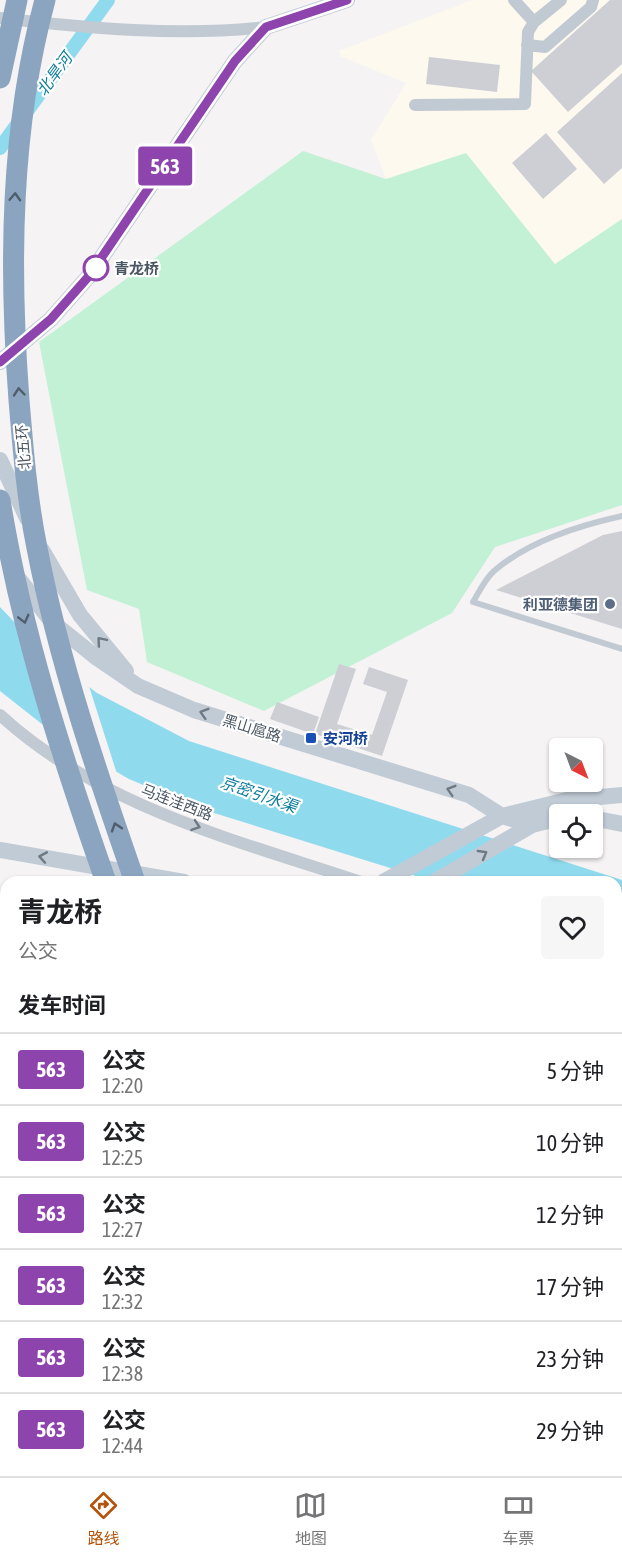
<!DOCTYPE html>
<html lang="zh">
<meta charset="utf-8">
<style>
:root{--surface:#fff;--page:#f6f6f6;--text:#202124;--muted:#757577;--line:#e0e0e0;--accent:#b45309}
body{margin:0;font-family:"Asap Condensed","Noto Sans SC",sans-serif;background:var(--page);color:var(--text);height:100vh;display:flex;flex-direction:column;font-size:22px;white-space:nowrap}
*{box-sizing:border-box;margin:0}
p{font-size:20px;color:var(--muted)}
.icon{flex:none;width:33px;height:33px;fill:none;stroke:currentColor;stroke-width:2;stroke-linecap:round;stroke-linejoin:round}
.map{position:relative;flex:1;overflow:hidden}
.sheet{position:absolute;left:0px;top:876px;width:622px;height:600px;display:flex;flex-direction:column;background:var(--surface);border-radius:18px 18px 0 0;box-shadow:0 2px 4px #0004}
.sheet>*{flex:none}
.badge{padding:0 12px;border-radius:4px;font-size:21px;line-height:39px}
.needle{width:39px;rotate:138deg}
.tools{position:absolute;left:549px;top:738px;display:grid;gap:12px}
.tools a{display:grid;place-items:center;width:54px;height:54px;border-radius:6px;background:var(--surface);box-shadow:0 2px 4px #0004;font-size:30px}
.map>.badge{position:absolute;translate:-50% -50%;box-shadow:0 0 0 3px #fff}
h2{padding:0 18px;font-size:22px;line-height:54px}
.round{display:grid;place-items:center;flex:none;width:63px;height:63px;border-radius:6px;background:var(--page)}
.headline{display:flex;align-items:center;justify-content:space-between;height:102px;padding:0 18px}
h1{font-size:28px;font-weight:700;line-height:45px}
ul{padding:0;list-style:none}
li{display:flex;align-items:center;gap:18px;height:72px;padding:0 18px;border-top:2px solid var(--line)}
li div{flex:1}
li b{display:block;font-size:22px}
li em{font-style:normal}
li .badge{min-width:66px;font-weight:700;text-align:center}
.tabs{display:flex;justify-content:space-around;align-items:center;height:84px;border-top:2px solid var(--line);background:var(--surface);font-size:16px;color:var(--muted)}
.tabs a{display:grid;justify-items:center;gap:3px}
.tabs .selected{color:var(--accent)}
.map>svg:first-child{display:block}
.commercial{fill:#fdf9ef}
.green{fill:#c3f1d5}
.water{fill:#90daee}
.pier{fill:#f5f3f3}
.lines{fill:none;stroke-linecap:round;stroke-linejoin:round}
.canal{stroke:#90daee;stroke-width:14}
.building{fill:#cdcfd5}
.lane{stroke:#c1cad2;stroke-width:6}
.street{stroke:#c1cad2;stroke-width:12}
.secondary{stroke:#c1cbd6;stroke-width:16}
.highway{stroke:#8ba5c1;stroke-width:21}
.rail{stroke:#b5b8bd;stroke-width:4}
.oneway{stroke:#505e6b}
.oneway2{stroke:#6e7984}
.oneway3{stroke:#6e7983}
.line-casing{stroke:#fff;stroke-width:14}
.line{stroke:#8e44ad;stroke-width:9}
.stop-dot{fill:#fff;stroke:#8e44ad;stroke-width:3}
.service-dot{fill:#5c6f8a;stroke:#fff;stroke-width:2}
.transit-dot{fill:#1a4fb4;stroke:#fff;stroke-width:2}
.labels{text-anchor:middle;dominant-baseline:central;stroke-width:4.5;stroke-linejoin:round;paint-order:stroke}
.stop-label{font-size:15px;font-weight:bold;fill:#4a5661;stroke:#fff;text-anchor:start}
.street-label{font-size:15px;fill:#4a5661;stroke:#fff}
.service-label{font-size:15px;font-weight:bold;fill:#4e5e75;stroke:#fff;text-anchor:end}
.transit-label{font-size:15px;font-weight:bold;fill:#164399;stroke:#fff;text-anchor:start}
.water-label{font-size:16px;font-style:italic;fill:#0c7c9b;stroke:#fff}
</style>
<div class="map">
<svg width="622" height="1476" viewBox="0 0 622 1476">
<rect width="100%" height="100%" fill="#f5f3f3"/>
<!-- commercial -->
<path class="commercial" d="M472 0H622V219L555 265 466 153 386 179 371 140 406 83 340 56 339 51Z"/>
<!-- green -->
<path class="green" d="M303 151 386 179 466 153 555 264 622 219V505L495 547 452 613 264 711 147 662 139 609 87 590 39 342Z
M0 1027 6 1029V1070L0 1065Z
M0 1234 6 1243V1470H150L154 1476H0Z
M617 1314 622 1325V1476H313L310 1470H616Z"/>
<!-- water -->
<path class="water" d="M0 607 42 651 97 693 189 741 622 880V941L617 939 616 882H435L198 808 129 779 66 743 0 691Z
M0 1138 6 1143V1174L0 1169Z"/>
<!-- pier -->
<path class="pier" d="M19 623 44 649 88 683 118 777 65 746Z"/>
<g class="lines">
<!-- canal -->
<path class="canal" d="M0 148 108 0"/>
</g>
<!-- building -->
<path class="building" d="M610 0H622V64L568 112 531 71Z
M429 57 500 65 497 92 426 84Z
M622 73V168L604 184 557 132Z
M546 133 577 169 543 199 512 163Z
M622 531V629L496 590 603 535Z
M339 664 356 669 337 724 372 735 387 692 363 684 369 667 408 680 382 756 315 734Z
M277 702 319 717 313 734 270 719Z"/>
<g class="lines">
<!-- lane -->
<path class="lane" d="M622 516C578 526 529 541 494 571 485 579 479 592 473 602L622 649"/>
<!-- street -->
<path class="street" d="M514 0 534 22 561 0
M0 18C84 28 182 37 266 27
M527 45 545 47 591 7 593 0
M415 105 525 104 528 32 534 22
M0 715C100 807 236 840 361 882
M616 963 622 965
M0 1093 6 1098
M0 1213 6 1220
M616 1287 622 1294
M172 1470 176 1476
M284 1470 288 1476"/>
<!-- secondary -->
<path class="secondary" d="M0 362 51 319 89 276 235 61 266 27 347 0
M0 460 27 518
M42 550 80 615 126 671
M15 574 52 622 97 658 138 686 194 710 469 795 502 816 532 825
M592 818 622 824
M0 850 184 882
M383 882 502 816 567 800 622 795
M434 882 532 825 560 818
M0 994 6 996"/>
<!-- highway -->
<path class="highway" d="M45 0C10 129 9 267 19 400 23 449 27 499 37 548 59 662 97 773 135 882
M0 78 17 0
M0 500C21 631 62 757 106 882
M246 1470V1476
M273 1470V1476"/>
<!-- rail -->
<path class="rail" d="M616 1188 622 1194
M616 1200 622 1206"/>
</g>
<!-- one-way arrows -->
<defs><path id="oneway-chevron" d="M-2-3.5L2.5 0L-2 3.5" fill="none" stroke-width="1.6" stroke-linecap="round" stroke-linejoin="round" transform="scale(1.5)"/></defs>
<g class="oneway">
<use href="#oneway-chevron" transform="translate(15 197) rotate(-87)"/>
<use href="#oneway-chevron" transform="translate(19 392) rotate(-95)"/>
<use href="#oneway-chevron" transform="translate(24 619) rotate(76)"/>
<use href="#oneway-chevron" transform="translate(116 827) rotate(-108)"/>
</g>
<g class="oneway2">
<use href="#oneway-chevron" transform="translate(101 641) rotate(-130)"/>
<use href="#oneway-chevron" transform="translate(204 713) rotate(-163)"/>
<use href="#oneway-chevron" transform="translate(451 790) rotate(-163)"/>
<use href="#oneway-chevron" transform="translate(483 854) rotate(-30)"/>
<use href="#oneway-chevron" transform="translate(43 857) rotate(-170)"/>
</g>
<use class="oneway3" href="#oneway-chevron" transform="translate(196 826) rotate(19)"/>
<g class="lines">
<!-- line casing -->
<g class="line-casing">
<path id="line" d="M0 362 51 319 89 276 235 61 266 27 347 0"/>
</g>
<!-- line -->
<use href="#line" class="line"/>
</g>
<!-- markers -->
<circle class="stop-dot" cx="96" cy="268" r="12"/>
<circle class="service-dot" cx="610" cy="604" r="6"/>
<rect class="transit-dot" x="305" y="732" width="12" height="12" rx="3"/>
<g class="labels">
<!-- stop labels -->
<g class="stop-label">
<text x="114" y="268">青龙桥</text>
</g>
<!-- street labels -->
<g class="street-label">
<text transform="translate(23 447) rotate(-95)">北五环</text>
<text transform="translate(252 728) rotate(17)">黑山扈路</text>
<text transform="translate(177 802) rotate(21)">马连洼西路</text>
</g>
<!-- service labels -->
<g class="service-label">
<text x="598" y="604">利亚德集团</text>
</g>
<!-- transit labels -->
<g class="transit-label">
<text x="323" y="738">安河桥</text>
</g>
<!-- water labels -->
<g class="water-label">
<text transform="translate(54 74) rotate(-54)">北旱河</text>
<text transform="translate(259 794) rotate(19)">京密引水渠</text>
</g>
</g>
</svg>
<div class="tools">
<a><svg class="needle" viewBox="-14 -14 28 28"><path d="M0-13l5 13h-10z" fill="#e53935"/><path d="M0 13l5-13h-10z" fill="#757577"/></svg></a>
<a><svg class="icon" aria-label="locate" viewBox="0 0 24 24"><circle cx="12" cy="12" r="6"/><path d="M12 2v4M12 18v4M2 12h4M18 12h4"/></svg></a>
</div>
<b class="badge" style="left:165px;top:166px;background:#8e44ad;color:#fff">563</b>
<section class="sheet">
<div class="headline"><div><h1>青龙桥</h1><p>公交</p></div><a class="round"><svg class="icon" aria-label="heart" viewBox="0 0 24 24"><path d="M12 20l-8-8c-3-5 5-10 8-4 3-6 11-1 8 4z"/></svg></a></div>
<h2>发车时间</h2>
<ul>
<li><span class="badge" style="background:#8e44ad;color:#fff">563</span><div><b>公交</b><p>12:20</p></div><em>5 分钟</em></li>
<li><span class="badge" style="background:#8e44ad;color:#fff">563</span><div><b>公交</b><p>12:25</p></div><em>10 分钟</em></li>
<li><span class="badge" style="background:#8e44ad;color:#fff">563</span><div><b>公交</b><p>12:27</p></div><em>12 分钟</em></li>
<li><span class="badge" style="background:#8e44ad;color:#fff">563</span><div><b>公交</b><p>12:32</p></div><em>17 分钟</em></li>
<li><span class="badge" style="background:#8e44ad;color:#fff">563</span><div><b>公交</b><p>12:38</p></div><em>23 分钟</em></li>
<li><span class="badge" style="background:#8e44ad;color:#fff">563</span><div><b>公交</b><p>12:44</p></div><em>29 分钟</em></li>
</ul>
</section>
</div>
<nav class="tabs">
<a class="selected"><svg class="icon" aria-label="directions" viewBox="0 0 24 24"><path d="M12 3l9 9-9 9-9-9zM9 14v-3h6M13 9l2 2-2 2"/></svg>路线</a>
<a><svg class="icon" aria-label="map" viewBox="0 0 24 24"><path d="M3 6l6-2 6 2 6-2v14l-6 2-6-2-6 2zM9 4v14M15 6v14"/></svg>地图</a>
<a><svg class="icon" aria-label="tickets" viewBox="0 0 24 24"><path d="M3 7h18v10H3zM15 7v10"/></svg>车票</a>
</nav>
